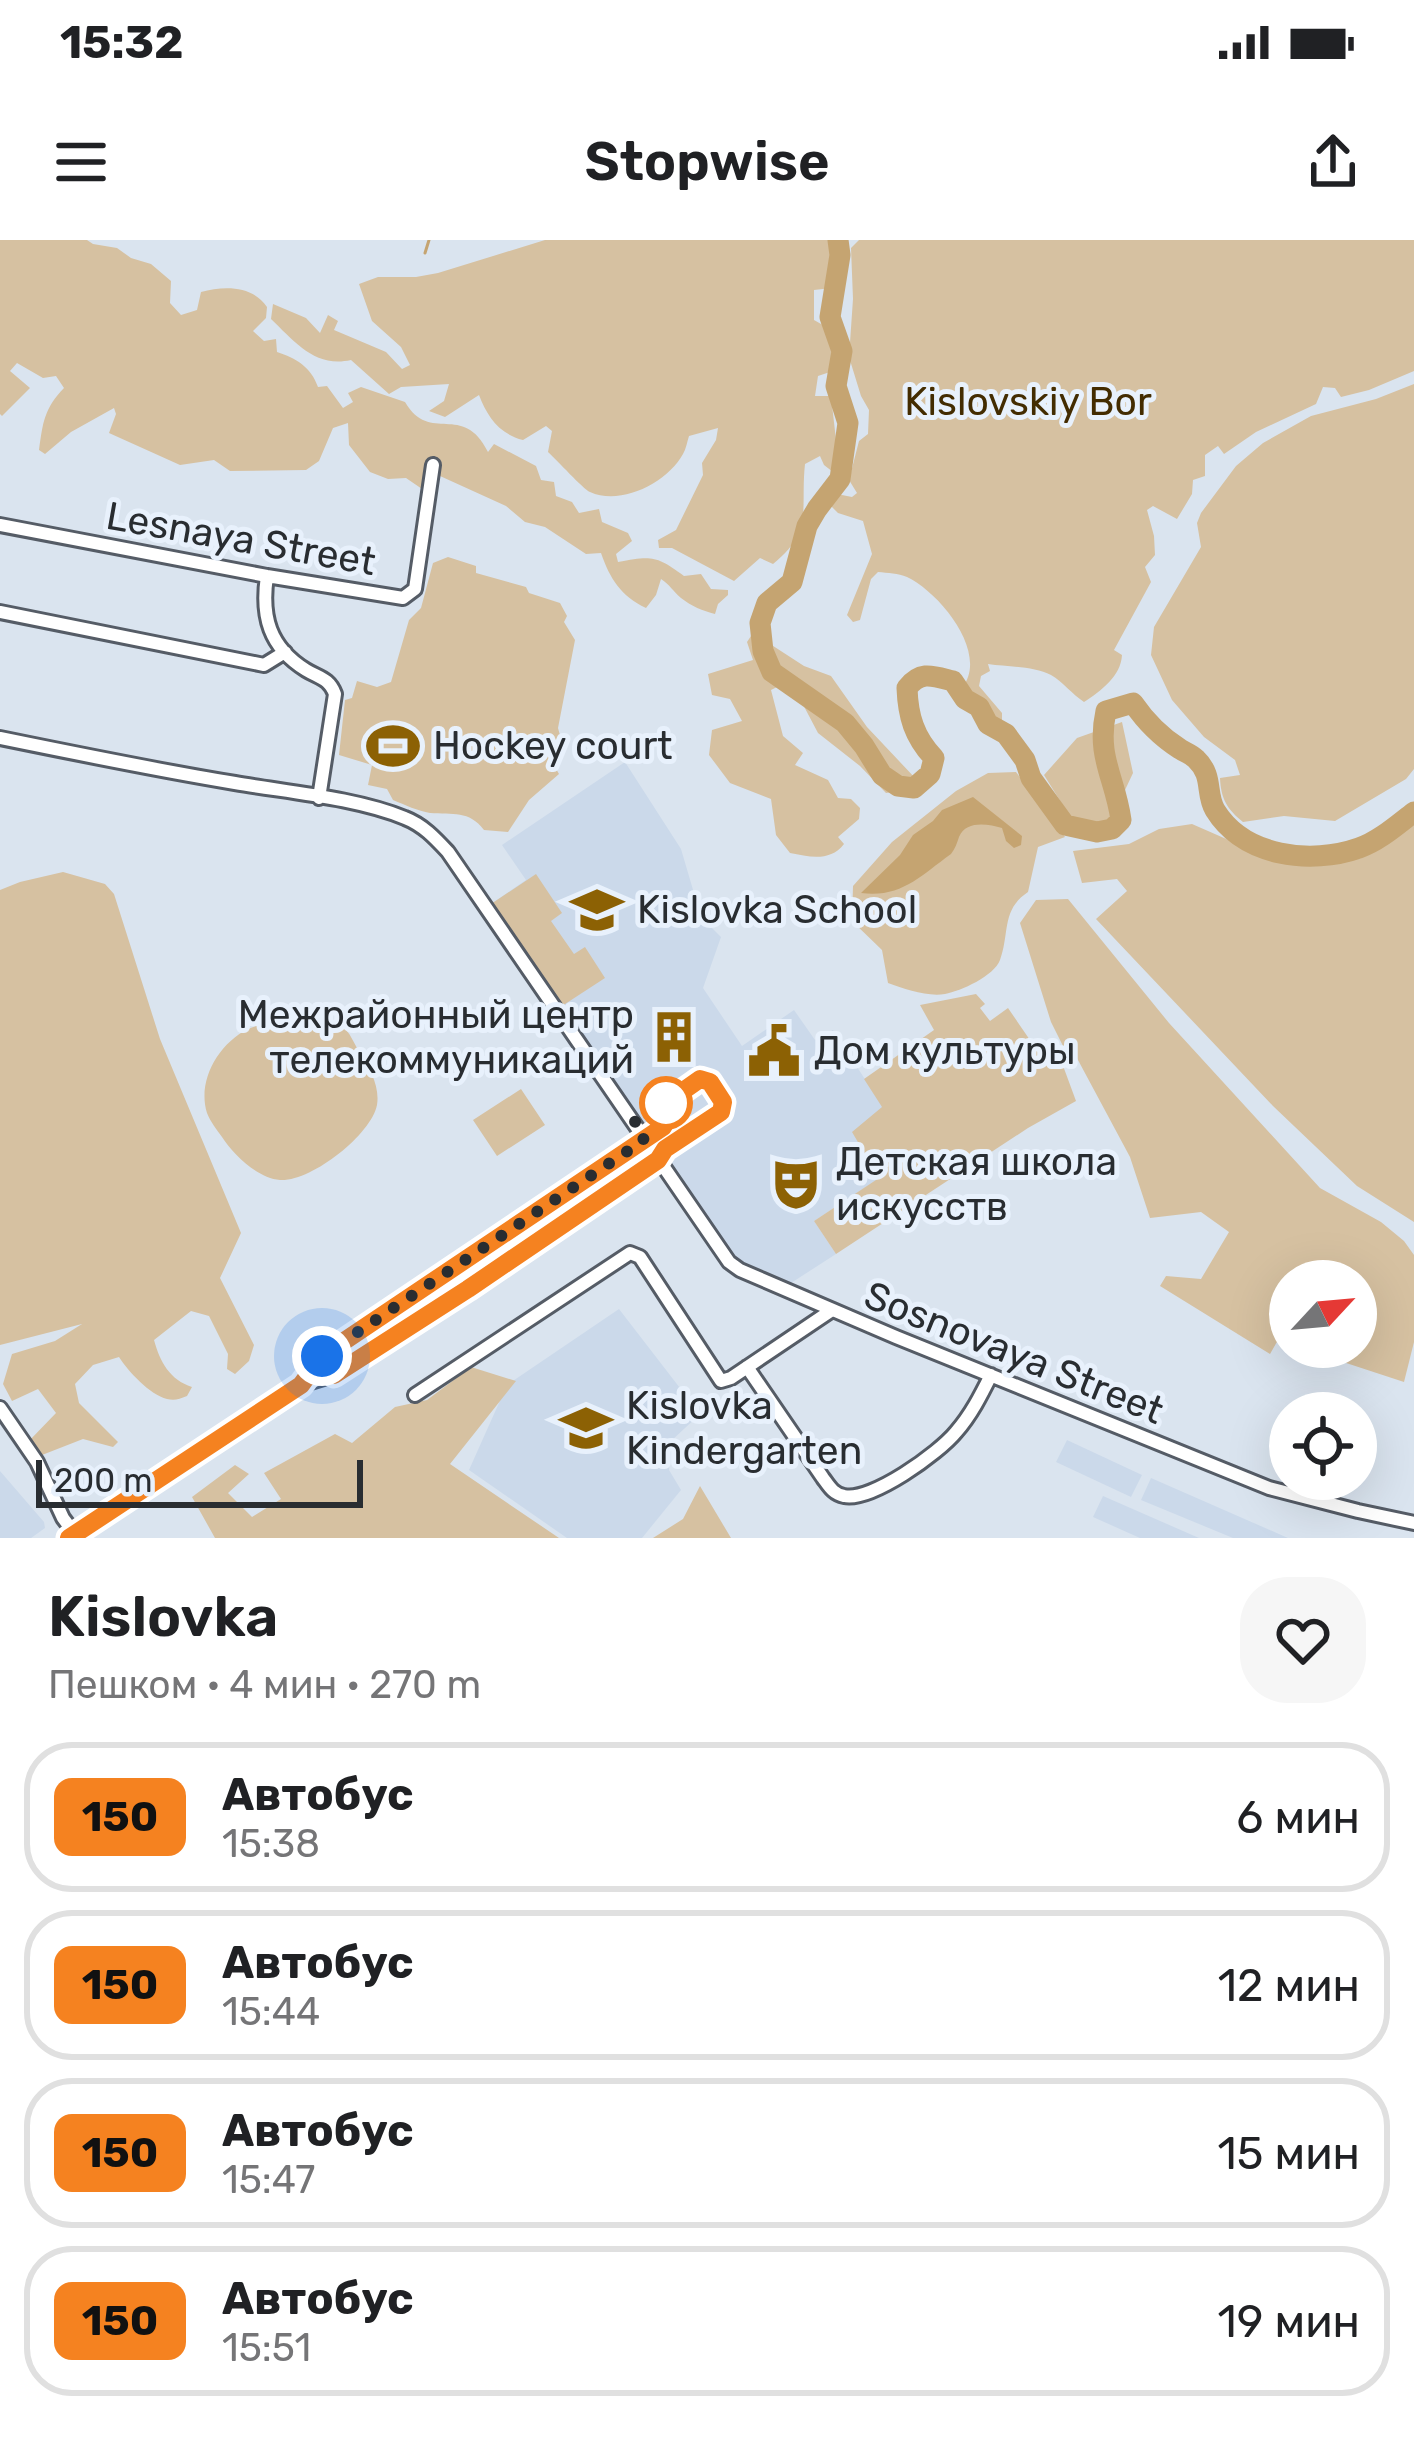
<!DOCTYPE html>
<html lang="ru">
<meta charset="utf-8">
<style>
:root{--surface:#fff;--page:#f6f6f6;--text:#202124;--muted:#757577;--line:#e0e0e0}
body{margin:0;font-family:Rubik,sans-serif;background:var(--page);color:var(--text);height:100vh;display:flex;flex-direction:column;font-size:45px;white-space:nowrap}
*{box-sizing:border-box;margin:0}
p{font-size:39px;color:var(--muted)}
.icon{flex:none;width:66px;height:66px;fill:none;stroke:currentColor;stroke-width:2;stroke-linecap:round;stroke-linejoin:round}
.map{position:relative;height:1298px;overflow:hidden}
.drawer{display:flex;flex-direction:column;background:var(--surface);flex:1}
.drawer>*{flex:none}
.badge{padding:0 24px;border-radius:18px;font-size:42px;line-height:78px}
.needle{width:78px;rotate:64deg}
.controls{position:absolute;left:1269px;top:1020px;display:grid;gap:24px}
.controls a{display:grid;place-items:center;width:108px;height:108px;border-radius:50%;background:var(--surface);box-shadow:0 12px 48px #0002;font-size:60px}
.scale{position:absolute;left:36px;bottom:30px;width:327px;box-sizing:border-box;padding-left:12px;border:6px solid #292d31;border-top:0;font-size:33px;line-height:42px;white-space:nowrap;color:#292d31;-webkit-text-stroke:9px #e8f1fc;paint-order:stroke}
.you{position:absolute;width:60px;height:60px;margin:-30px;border:9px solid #fff;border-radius:50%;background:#1a73e8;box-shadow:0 0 0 18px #1a73e833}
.map>.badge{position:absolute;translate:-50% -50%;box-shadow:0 0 0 6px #fff}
.round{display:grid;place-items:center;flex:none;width:126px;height:126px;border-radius:48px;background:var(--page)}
.overview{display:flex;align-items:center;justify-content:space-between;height:204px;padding:0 48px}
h1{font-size:57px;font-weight:600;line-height:90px}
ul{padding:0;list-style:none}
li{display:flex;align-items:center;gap:36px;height:150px;margin:0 24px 18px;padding:0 24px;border:6px solid var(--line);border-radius:48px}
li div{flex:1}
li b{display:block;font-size:45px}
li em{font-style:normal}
li .badge{min-width:132px;font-weight:700;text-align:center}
.status{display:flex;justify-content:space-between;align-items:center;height:84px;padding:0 60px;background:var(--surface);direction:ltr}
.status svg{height:33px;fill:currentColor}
header{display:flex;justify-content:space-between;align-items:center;height:156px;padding:0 48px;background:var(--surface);font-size:54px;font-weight:600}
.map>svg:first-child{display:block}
.built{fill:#cbd9ea}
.green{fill:#d6c1a1}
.water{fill:#c5a471}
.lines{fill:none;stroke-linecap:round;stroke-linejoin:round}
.stream{stroke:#c5a471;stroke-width:3}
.river{stroke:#c5a471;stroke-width:21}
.minor-casing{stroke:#555c66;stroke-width:18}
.minor{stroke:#fff;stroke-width:12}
.line-casing{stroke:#fff;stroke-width:27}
.line{stroke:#f58220;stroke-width:18}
.walk{stroke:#292d31;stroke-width:12;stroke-dasharray:0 21.6}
.stop-dot{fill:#fff;stroke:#f58220;stroke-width:6}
.labels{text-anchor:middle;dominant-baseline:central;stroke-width:10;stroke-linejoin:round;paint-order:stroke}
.park-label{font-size:39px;fill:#432c01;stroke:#e8f1fc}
.street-label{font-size:39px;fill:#292d31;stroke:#e8f1fc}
.poi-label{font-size:39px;fill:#292d31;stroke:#e8f1fc;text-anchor:start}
</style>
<div class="status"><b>15:32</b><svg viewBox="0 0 49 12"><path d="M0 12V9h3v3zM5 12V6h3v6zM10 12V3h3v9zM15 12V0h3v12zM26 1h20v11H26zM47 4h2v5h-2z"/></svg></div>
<header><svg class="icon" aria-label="menu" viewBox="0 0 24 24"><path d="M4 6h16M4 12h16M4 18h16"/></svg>Stopwise<svg class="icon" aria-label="share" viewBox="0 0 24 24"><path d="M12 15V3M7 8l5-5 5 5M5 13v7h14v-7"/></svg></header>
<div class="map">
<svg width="1414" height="1298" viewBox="0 0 1414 1298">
<rect width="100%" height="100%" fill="#dae4ef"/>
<!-- built -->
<path class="built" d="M625 522 681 609 701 677 721 697 703 748 742 806 794 770 815 800 833 790 883 867 880 938 814 981 836 1014 791 1043 731 1018 665 922 666 916 651 893 639 884 491 664 526 640 502 605Z
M619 1069 700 1174 670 1202 669 1230 681 1250 642 1298H567L469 1230 507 1145Z
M1067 1200 1142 1235 1131 1257 1056 1222Z
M0 1231 44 1282 45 1288 31 1298H0Z
M1151 1238 1288 1298H1233L1141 1260Z
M1103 1256 1199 1298H1140L1093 1277Z"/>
<!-- green -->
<path class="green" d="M0 0H87L93 4 117 8 131 18 151 24 171 41 170 63 181 75 197 70 201 52C224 46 252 45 267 67L266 78 253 91 264 101 276 99 277 112C296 118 311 127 318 147L327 146 343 168 353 162 348 153 361 147 405 162C430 205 463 161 488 212L494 204 536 226 541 240 554 242 556 256 572 262 579 273 599 269 602 282 628 293 632 301 616 314 618 322C651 316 656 315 684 336L701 334 711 349 728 350V355L718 364 715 374C703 371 691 366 681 358 673 351 670 345 661 339L656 355 646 368C621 356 610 339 601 313L586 314 545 287 525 282 506 266 440 236 436 245 425 251 406 238 388 239 370 232 349 205 348 183 333 188 319 221 306 230 230 231 214 220 180 225 109 193 116 174 114 168 71 192 45 214 39 210C43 182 44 169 64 148L56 136 43 138 17 123 10 131 30 148 2 176 0 174Z
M545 0H837L840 16 832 48 814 50V80L837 93 840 109 836 130 818 136 815 156H831L836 200 833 232 824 225 820 216 805 224C800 270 814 291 773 324L760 318 734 341 672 308H659L658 300 676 290 703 235 702 223 716 200 718 188 689 196C687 202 686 209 683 214 667 243 621 266 590 252 583 249 557 220 548 212L552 191 546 186 523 200C499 194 487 176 479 155L445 177 429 171 444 161 449 144 401 147 389 154 351 120C315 128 295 102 271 79L273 64 306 78 320 93 328 75 338 81 334 90 386 112 402 129 410 125 401 107 372 81 359 44 378 37H416L438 33Z
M859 0H1414V131L1369 150 1341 157 1335 148 1323 147 1316 164 1256 192 1224 214 1218 206 1205 215V236L1193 240 1192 254 1177 279 1153 266 1147 270 1154 296 1155 315 1145 327 1151 342 1114 410 1122 415C1121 436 1101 451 1084 462 1072 454 1063 442 1051 435 1034 426 1008 427 988 424L990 431 981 436 979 446 1002 473V482L994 484 962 448C990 413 939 352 907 337 898 333 888 333 878 332L871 339 860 380 853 382 847 375 872 314 863 281 838 273 830 265 837 254 852 257 857 253 849 240 859 201 868 194 869 170 861 156 849 117 853 59 851 8Z
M1414 144V529L1406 539 1335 581 1284 576 1243 582C1227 569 1221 559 1220 538L1240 535 1235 520 1204 497 1172 460 1151 415 1154 387 1201 307 1197 283 1201 273 1236 226 1263 203 1311 176 1376 159Z
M448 317 476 326V333L526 347 529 353 560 363 567 376 564 382 575 400 558 488 561 499 547 513 559 534 529 560 508 592 484 590C469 570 453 575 430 573 418 571 405 565 393 560L387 549 368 545 372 525 339 515 345 460 352 458 357 441 377 447 391 442 409 380 421 368 433 323Z
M753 393 804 426 831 436 867 487 916 539 915 549 886 553 860 526 818 493 798 455 783 444 771 450 783 496 803 513 795 525 828 540 838 558 851 559 860 568 859 579 838 597 844 604C830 622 810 617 790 613L776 595 771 559 730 543 709 515 712 490 742 481 730 459 712 455 708 434 753 420 747 402Z
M1122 482 1133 533 1110 582 1090 586 1069 575 1044 535 1077 498Z
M1016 532 1065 597 1038 607 1028 652C1001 670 1010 693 1000 720 994 736 961 751 945 754 927 757 905 749 888 743L882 710 852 681 853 646 892 602 956 551 988 533Z
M1414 583V982L1357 946 1273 866 1096 679 1127 651 1117 639 1082 643 1073 611 1129 604 1159 589 1192 584 1279 622 1322 624 1362 618Z
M63 632 105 644 114 654 160 799 241 993 220 1038 254 1105 249 1121 235 1134 227 1129 228 1114 209 1076 191 1071 154 1100C160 1122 170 1140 192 1147L187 1156C179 1159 175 1161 167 1159 150 1155 128 1131 119 1117L93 1125 75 1144 79 1163 118 1202 113 1207 83 1199 42 1215 28 1202 56 1173 38 1149 12 1161 3 1144 12 1114 55 1101 82 1084 0 1105V650L20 642Z
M536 634 562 673 551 681 574 714 585 707 605 738 562 766 491 664Z
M1068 659 1169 783 1320 948 1381 982 1404 1001 1414 1015V1102L1404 1142 1337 1120 1324 1107H1356V1041H1290V1079L1270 1114 1160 1046 1166 1036 1201 1039 1229 992 1201 972 1150 978 1130 917 1071 807 1065 810 1051 782 1020 683 1036 660Z
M976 754 985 764 980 768 990 781 1008 768 1043 819 1055 812 1062 823 1076 861 1028 888 836 1014 814 981 879 938 852 892 882 867 864 839 934 790 920 765Z
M292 779C308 779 332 779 346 790 351 795 356 807 360 813 370 828 380 847 377 865 371 895 311 942 280 940 257 938 233 914 222 897 217 890 210 881 207 873 197 841 218 804 248 789 262 783 277 780 292 779Z
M521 849 545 885 497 916 473 880Z
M633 916 638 920 636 926 472 1037H466L464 1031 466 1028Z
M453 1038 457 1041 455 1049 328 1131H322L319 1126 322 1122Z
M471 1127 516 1141 450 1224 559 1298H215L192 1257 235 1225 249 1234 228 1253 252 1277 281 1259 264 1233 335 1194 352 1203 395 1167 427 1160Z
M700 1246 731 1298H653L683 1279Z"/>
<!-- water -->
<path class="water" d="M973 557 1022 596 1021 605 1014 608 1006 601 1002 588C988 584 966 580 959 597 957 603 955 609 951 614 919 637 901 658 861 653L900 615 913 595 933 581 942 570Z"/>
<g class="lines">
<!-- stream -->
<path class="stream" d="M425 13 429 0"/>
<!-- river -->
<path class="river" d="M838 0 840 15 830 77 842 111 836 146 848 183 840 239 817 269 807 286 792 342 767 363 760 383 763 411 772 432 845 483 864 506 882 535 898 546 914 548 930 534 934 518C914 497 908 476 907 448 921 430 933 436 953 441L965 459 979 467 988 484 1006 494 1025 520 1031 538 1065 585 1097 592 1112 589 1121 580C1115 537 1096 517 1106 471L1133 463C1146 482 1161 497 1180 509 1186 513 1191 514 1196 519 1214 536 1205 553 1215 570 1244 617 1311 625 1359 608 1379 601 1397 585 1414 572"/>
<!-- minor casing -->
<g class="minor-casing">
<path id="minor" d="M0 285 267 336 403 358 415 349 433 225
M267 336C261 376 269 407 306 430 319 438 329 438 335 454L319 558
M0 372 264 425 285 412
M0 498C78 514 156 530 235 543 287 552 357 558 405 578 423 585 435 598 448 612L729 1022 740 1030 896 1097 1269 1248 1358 1271 1414 1283
M747 1127 823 1238C829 1246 833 1254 844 1256 871 1262 939 1213 956 1192 971 1175 981 1155 991 1135
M301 1145 322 1116 644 900
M415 1155 630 1013 640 1017 721 1141 731 1138 832 1070
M0 1168 37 1222 63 1278 75 1294
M69 1298 301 1145 334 1135 468 1049 658 920"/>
</g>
<!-- minor -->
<use href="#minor" class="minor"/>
</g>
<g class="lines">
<!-- line casing -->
<g class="line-casing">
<path id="line" d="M69 1298 301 1145 322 1116 663 887 667 880 664 869 666 863 700 839 710 842 723 862 721 872 665 909 658 920 468 1049 334 1135"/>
</g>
<!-- line -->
<use href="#line" class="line"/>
<!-- walk -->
<path class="walk" d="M322 1116 644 900 633 883 666 863"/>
</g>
<!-- icons -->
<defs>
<g id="stadium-bare" transform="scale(4.14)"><path d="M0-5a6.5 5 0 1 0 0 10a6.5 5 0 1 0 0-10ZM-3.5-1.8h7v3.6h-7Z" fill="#8c6104" stroke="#e8f1fc" stroke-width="2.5" paint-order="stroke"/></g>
<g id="school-bare" transform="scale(4.14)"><path d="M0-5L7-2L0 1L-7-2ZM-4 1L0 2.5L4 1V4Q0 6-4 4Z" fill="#8c6104" stroke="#e8f1fc" stroke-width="2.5" paint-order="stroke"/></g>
<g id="building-bare" transform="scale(4.14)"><path d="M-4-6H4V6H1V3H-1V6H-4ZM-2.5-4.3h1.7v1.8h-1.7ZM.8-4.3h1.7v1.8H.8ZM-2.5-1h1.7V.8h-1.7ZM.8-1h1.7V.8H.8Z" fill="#8c6104" stroke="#e8f1fc" stroke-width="2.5" paint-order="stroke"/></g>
<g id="civic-bare" transform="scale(4.14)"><path d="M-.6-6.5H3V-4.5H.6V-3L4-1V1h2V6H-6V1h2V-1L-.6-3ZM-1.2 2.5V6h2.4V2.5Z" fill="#8c6104" stroke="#e8f1fc" stroke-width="2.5" paint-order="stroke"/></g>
<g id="theatre-bare" transform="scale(4.14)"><path d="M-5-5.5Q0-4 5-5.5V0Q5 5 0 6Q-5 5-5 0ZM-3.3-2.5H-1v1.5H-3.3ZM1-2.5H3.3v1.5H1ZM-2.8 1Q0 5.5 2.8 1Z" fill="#8c6104" stroke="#e8f1fc" stroke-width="2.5" paint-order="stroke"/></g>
</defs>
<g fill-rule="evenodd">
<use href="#stadium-bare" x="393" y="506"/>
<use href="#school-bare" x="597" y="670"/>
<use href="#building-bare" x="674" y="797"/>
<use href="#civic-bare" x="774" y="811"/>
<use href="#theatre-bare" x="796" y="944"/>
<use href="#school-bare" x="586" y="1188"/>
</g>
<!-- markers -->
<circle class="stop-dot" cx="666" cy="863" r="24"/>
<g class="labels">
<!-- park labels -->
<g class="park-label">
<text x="1028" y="162">Kislovskiy Bor</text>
</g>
<!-- street labels -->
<g class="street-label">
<text transform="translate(241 299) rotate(10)">Lesnaya Street</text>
<text transform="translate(1014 1113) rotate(22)">Sosnovaya Street</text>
</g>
<!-- poi labels -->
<g class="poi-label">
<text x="433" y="506">Hockey court</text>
<text x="637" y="670">Kislovka School</text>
<text x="634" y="775" text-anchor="end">Межрайонный центр<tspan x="634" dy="45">телекоммуникаций</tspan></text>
<text x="814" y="811">Дом культуры</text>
<text x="836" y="922">Детская школа<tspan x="836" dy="45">искусств</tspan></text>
<text x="626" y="1166">Kislovka<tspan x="626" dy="45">Kindergarten</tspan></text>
</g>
</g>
</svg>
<div class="controls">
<a><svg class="needle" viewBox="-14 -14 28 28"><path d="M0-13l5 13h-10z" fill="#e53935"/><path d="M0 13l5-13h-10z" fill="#757577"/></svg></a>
<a><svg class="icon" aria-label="locate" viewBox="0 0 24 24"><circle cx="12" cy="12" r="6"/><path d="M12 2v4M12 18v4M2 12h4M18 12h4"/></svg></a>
</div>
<div class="scale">200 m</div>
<div class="you" style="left:322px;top:1116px"></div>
</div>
<section class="drawer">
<div class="overview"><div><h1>Kislovka</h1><p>Пешком · 4 мин · 270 m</p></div><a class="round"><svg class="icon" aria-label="heart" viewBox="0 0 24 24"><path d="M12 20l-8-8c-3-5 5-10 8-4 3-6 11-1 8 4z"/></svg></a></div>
<ul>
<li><span class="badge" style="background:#f58220;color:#111">150</span><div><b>Автобус</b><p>15:38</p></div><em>6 мин</em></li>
<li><span class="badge" style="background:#f58220;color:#111">150</span><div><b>Автобус</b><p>15:44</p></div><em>12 мин</em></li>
<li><span class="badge" style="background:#f58220;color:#111">150</span><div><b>Автобус</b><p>15:47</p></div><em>15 мин</em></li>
<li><span class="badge" style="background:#f58220;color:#111">150</span><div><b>Автобус</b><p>15:51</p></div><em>19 мин</em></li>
</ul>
</section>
